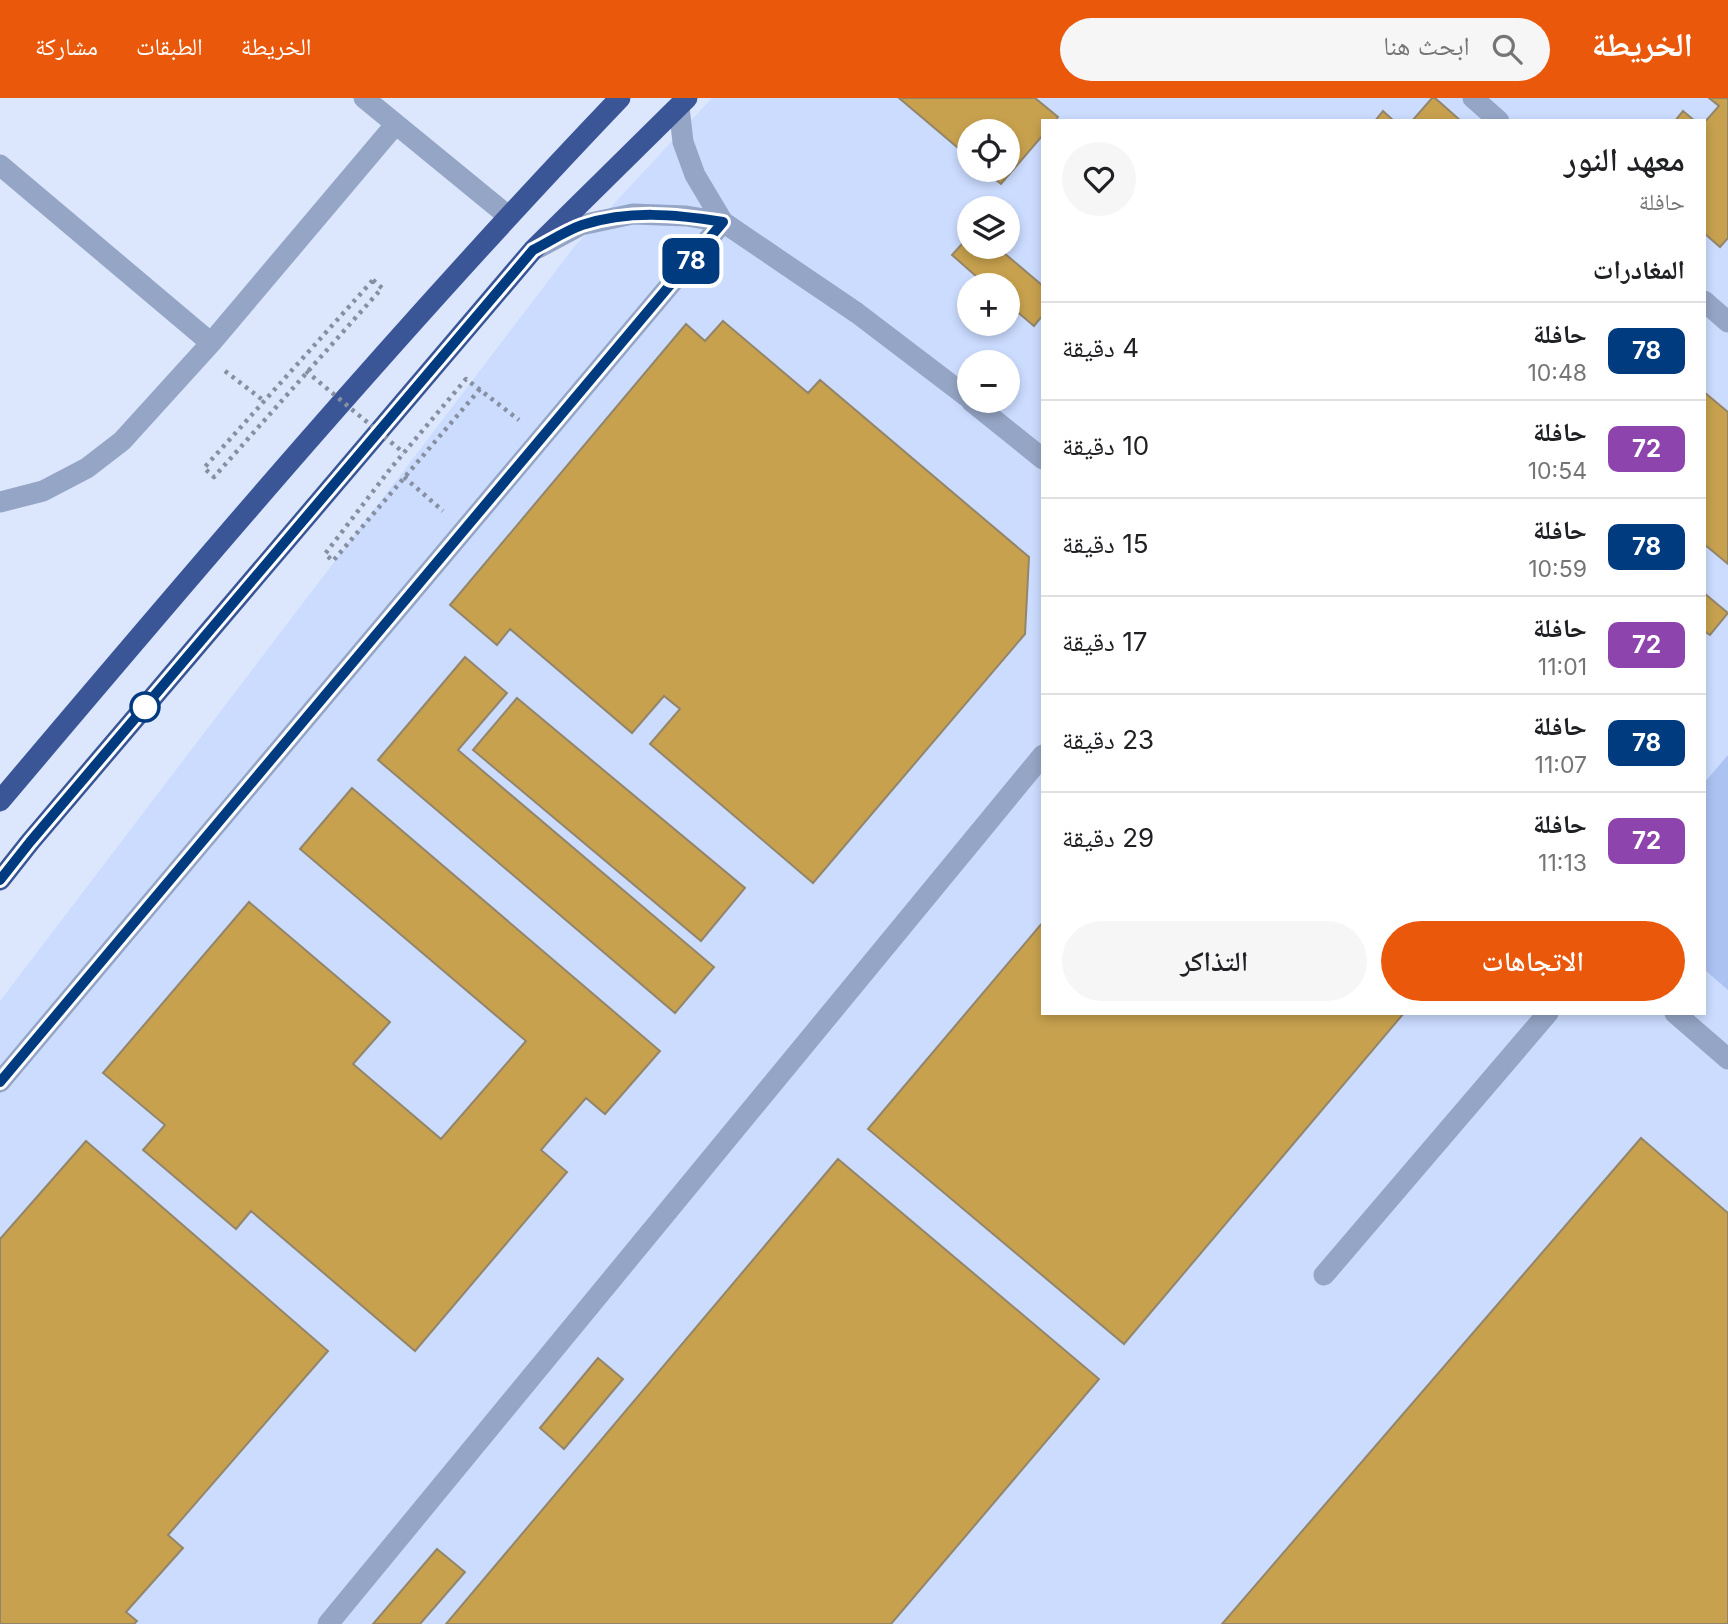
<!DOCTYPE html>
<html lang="ar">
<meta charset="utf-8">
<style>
:root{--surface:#fff;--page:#f6f6f6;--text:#202124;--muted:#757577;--line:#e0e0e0;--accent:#ea580c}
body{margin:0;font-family:Inter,"Noto Naskh Arabic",sans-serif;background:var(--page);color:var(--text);direction:rtl;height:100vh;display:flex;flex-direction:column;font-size:26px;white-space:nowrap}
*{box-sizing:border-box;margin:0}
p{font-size:23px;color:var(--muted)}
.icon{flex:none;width:38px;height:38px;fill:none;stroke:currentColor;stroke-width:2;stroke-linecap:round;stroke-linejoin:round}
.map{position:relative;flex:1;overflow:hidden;direction:ltr}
.drawer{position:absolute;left:1041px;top:21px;width:665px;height:896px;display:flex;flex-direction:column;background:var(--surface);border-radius:0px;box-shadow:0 4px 10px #0003;direction:rtl}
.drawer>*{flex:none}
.badge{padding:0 14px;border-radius:10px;font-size:24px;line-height:46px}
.buttons{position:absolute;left:957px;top:21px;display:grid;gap:14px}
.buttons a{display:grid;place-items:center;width:63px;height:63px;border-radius:50%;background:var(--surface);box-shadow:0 4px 10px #0003;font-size:35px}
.map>.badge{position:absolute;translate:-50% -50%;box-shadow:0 0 0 4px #fff}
h2{padding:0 21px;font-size:26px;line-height:63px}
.round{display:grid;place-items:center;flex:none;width:74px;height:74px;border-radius:37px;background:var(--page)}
.head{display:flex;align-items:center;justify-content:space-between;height:119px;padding:0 21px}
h1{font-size:33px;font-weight:600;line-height:52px}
.cta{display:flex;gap:14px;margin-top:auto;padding:14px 21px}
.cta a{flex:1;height:80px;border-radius:42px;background:var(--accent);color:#fff;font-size:28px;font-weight:600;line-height:80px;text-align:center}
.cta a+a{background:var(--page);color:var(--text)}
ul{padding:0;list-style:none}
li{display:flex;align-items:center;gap:21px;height:98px;padding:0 21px;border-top:2px solid var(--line)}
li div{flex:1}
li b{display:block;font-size:26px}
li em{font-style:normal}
li .badge{min-width:77px;font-weight:700;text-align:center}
header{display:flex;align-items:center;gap:42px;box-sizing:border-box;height:98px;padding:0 35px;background:var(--accent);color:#fff}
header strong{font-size:33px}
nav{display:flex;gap:38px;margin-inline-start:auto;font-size:24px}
.search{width:490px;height:63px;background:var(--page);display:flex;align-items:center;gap:18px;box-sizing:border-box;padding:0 24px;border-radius:38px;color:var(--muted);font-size:26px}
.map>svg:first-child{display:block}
.built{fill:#cbdcff;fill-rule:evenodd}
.green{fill:#acc2f0}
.building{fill:#c7a14e;stroke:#93856a;stroke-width:2}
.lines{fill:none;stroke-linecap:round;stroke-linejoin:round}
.path{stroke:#8790a1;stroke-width:4.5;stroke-dasharray:3.5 5;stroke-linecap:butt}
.minor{stroke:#95a5c5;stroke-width:21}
.highway{stroke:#3a5697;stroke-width:21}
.path-bridge{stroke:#8790a1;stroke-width:4.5;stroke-dasharray:3.5 5;stroke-linecap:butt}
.line-casing{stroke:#fff;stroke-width:16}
.line{stroke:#003b80;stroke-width:10}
.stop-dot{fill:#fff;stroke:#003b80;stroke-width:3.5}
</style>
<header>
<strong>الخريطة</strong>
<div class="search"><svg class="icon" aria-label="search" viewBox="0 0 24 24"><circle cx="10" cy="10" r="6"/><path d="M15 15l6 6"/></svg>ابحث هنا</div>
<nav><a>الخريطة</a><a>الطبقات</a><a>مشاركة</a></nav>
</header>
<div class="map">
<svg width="1728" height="1526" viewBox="0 0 1728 1526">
<rect width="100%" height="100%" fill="#dce7fe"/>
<!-- built -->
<path class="built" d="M712 0H1728V1526H0V903L574 149ZM1043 23H1704V915H1043ZM970 33H1008V72H970ZM970 110H1008V149H970ZM970 187H1008V226H970ZM970 264H1008V303H970Z"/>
<!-- green -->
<path class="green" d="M1728 657V892L1705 872 1704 685Z"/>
<!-- building -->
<path class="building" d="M899 0H1035L1058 19 1055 23H1043V37L1001 86 983 72H1008V33H970V60Z
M1432 0H1435L1461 23H1412Z
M1709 0H1728V140L1720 149 1704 135V25L1719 8Z
M1383 13 1394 23H1375Z
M1683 13 1695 23H1675Z
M970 137V149H997L1043 188V217L1034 228 1008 206V187H986L952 157Z
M723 223 808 295 820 282 1029 459 1025 536 813 785 650 646 680 611 664 598 632 635 510 531 497 547 450 507 686 226 705 243Z
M1704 294 1728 314V466L1704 446Z
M1704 495 1728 515 1710 537 1704 533Z
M465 559 507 595 458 652 714 869 675 915 378 662Z
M517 600 745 790 701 843 473 652Z
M352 690 660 953 605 1016 586 1000 541 1052 567 1074 415 1253 251 1113 236 1131 143 1052 165 1027 103 975 249 804 390 924 353 966 441 1041 526 943 300 751Z
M1043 824V915H1404L1124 1246 868 1031Z
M1641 1040 1728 1115V1526H1222Z
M86 1043 328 1253 168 1437 183 1450 126 1514 137 1523 134 1526H0V1141Z
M838 1061 1099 1281 891 1526H446Z
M598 1260 623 1281 564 1351 540 1330Z
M437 1451 465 1474 420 1526H373Z"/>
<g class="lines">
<!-- path -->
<path class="path" d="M373 182 382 190 214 379 204 370Z
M225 273 264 303
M480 291 333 463 325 456 391 370 466 281 519 322
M404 379 443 413"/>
<!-- minor -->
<path class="minor" d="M364 0 508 118
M1473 0 1499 23
M679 9 683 44 695 77 723 124
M0 67 211 245
M538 150 581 127 633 116 686 118 723 124 857 215 970 301
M1704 203 1728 224
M971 303 1043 361
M0 404 43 393 87 370 122 343 211 245 395 27
M1675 915 1728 961
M0 984 723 124
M1324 1177 1548 915
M328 1526 1043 657"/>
<!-- highway -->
<path class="highway" d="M0 703C202 464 404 226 620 0
M0 782 30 744 533 152 687 0"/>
<!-- path-bridge -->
<path class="path-bridge" d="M306 273 404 355"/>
</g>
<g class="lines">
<!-- line casing -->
<g class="line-casing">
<path id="line" d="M0 782 30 744 533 152C549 144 565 133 582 127 629 112 675 116 723 124L0 984"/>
</g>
<!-- line -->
<use href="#line" class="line"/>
</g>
<!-- markers -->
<circle class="stop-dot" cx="145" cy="609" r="14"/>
</svg>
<div class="buttons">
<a><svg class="icon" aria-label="locate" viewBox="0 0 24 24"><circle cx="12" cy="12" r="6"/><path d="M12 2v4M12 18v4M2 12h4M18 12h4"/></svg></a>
<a><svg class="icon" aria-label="layers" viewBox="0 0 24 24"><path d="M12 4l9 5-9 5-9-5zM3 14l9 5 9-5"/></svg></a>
<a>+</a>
<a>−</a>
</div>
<b class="badge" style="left:691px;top:163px;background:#003b80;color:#fff">78</b>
<section class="drawer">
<div class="head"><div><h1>معهد النور</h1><p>حافلة</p></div><a class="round"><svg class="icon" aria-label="heart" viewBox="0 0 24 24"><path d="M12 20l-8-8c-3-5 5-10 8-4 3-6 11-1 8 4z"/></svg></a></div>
<h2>المغادرات</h2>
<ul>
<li><span class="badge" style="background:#003b80;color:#fff">78</span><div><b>حافلة</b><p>10:48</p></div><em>4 دقيقة</em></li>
<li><span class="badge" style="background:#8e44ad;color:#fff">72</span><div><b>حافلة</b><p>10:54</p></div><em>10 دقيقة</em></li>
<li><span class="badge" style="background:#003b80;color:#fff">78</span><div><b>حافلة</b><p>10:59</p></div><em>15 دقيقة</em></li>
<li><span class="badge" style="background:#8e44ad;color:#fff">72</span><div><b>حافلة</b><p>11:01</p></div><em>17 دقيقة</em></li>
<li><span class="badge" style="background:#003b80;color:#fff">78</span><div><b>حافلة</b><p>11:07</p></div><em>23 دقيقة</em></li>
<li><span class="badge" style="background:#8e44ad;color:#fff">72</span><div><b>حافلة</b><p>11:13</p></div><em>29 دقيقة</em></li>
</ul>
<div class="cta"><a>الاتجاهات</a><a>التذاكر</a></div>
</section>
</div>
